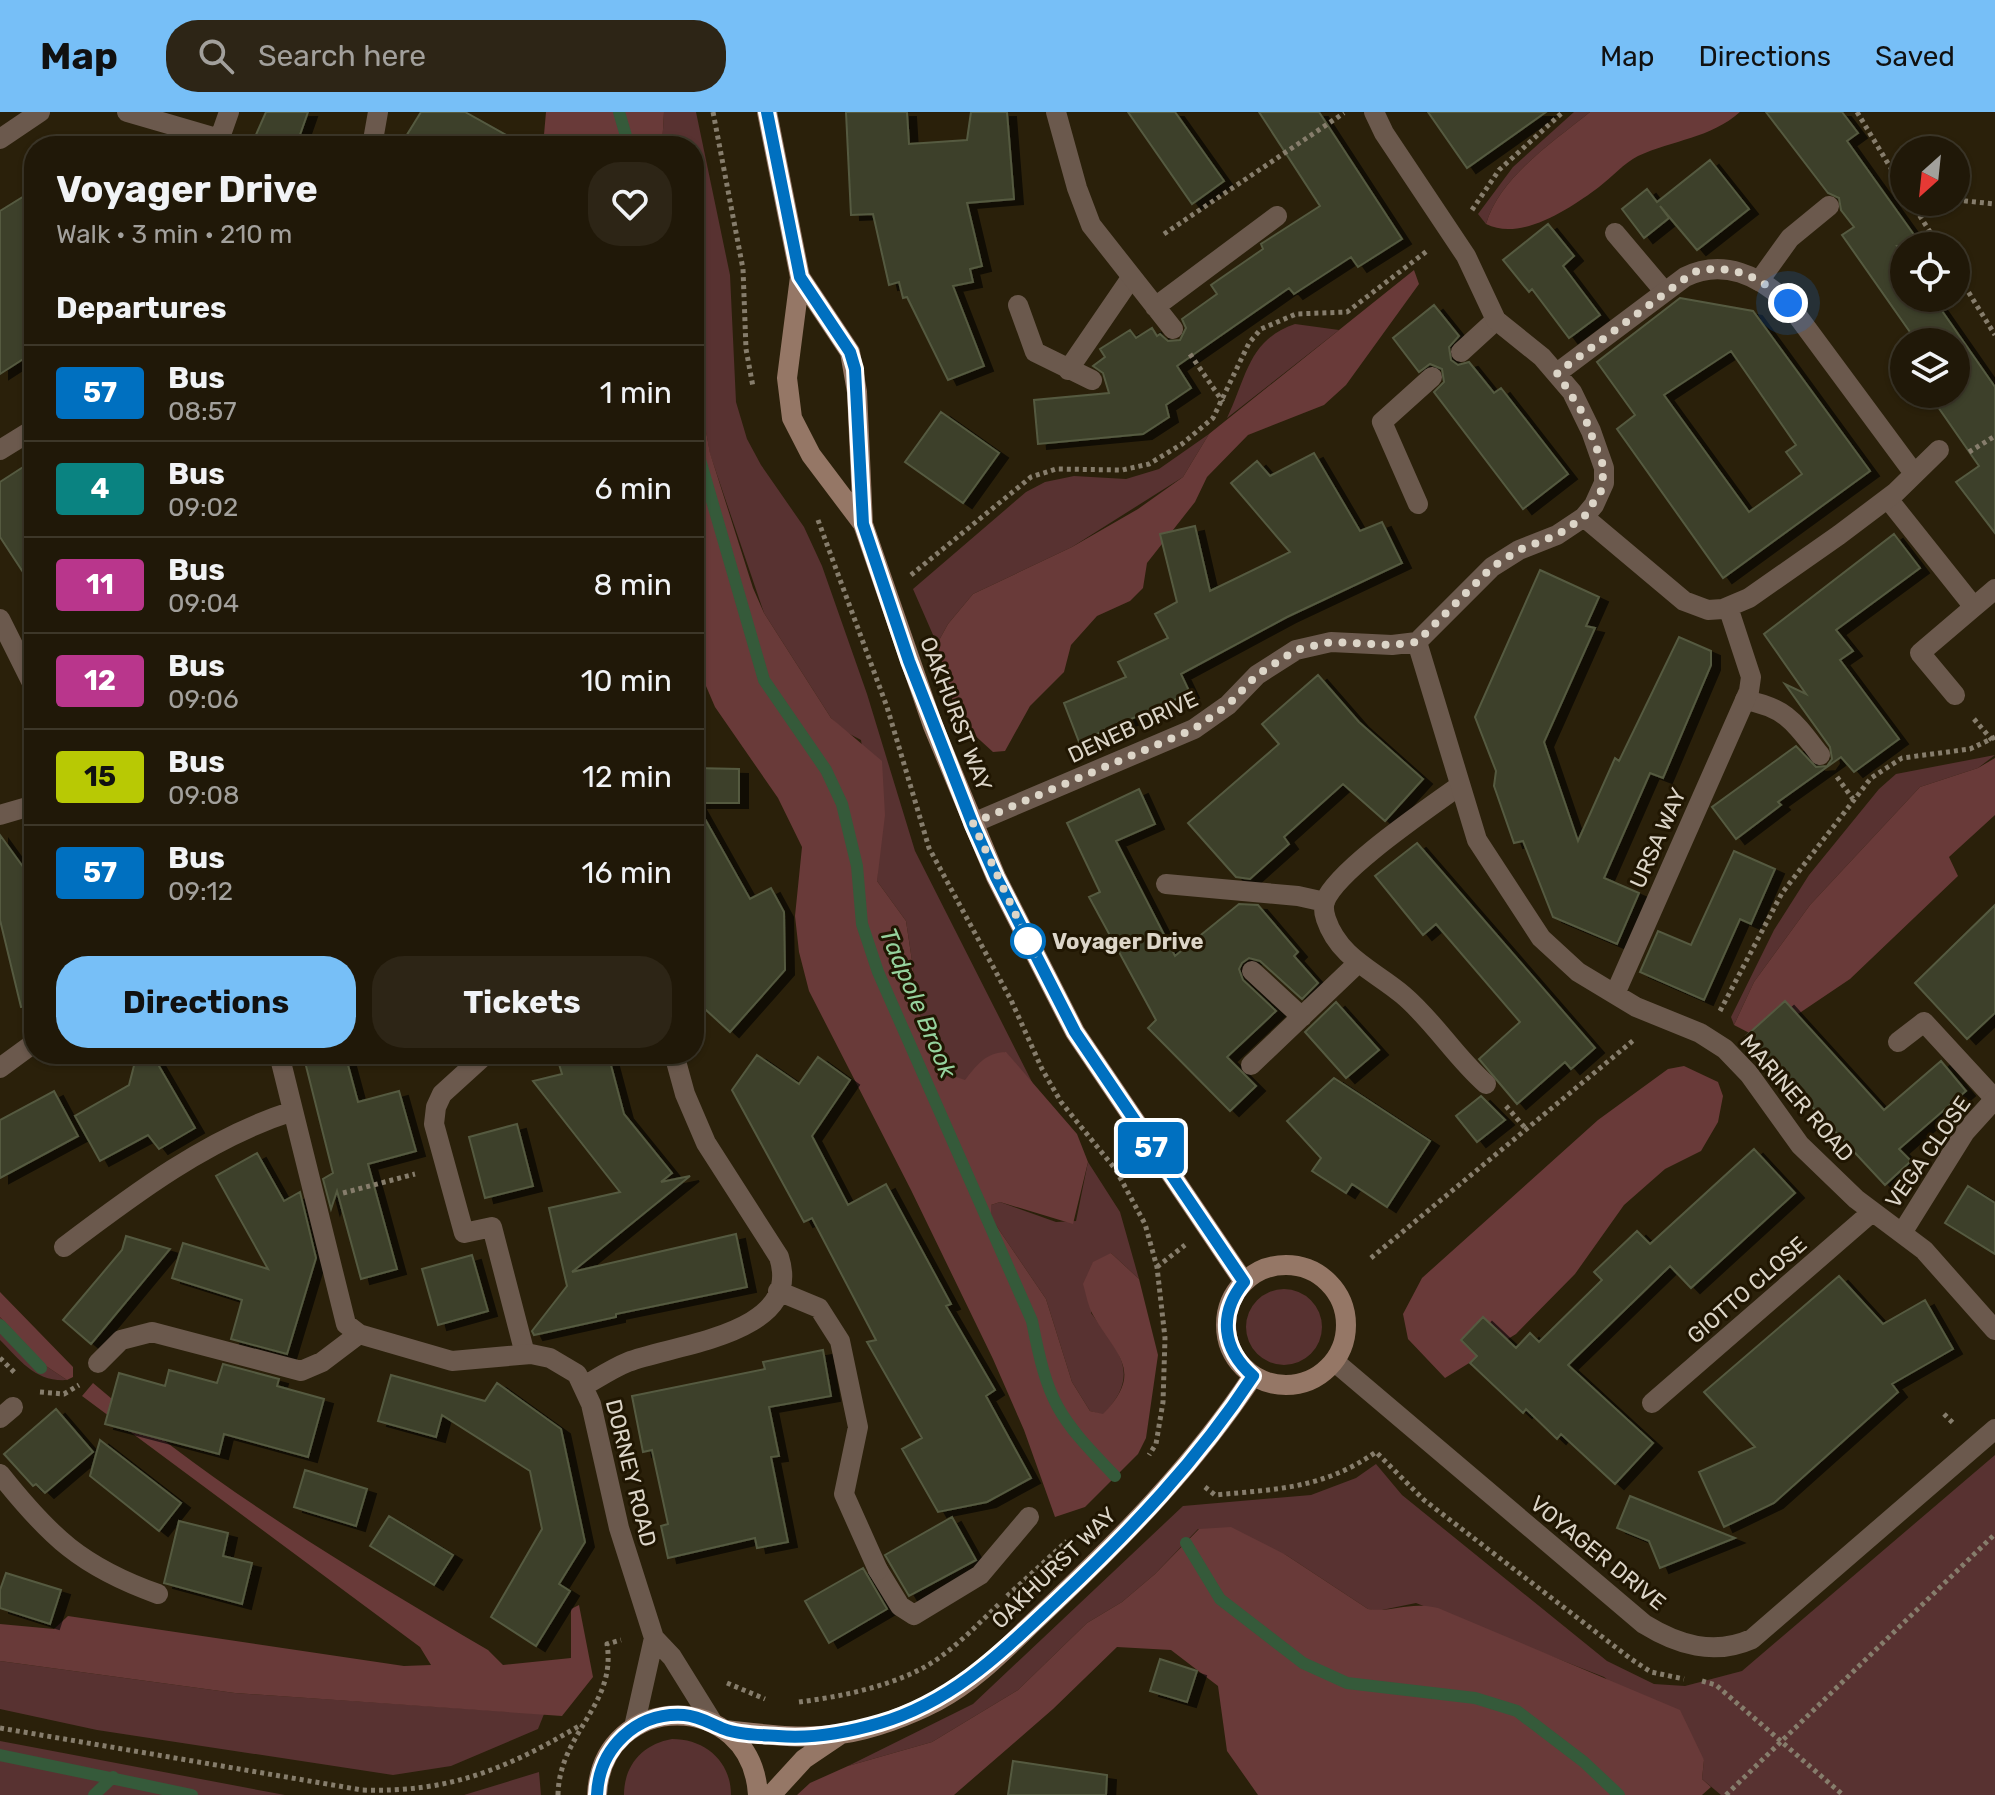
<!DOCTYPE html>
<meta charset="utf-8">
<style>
:root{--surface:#201808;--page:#2d2516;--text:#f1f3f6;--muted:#a2a09c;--line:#3d3729;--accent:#77bff7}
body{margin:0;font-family:Rubik,sans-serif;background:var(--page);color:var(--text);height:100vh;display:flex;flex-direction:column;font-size:30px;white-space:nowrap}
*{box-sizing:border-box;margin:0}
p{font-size:26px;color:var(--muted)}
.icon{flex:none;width:44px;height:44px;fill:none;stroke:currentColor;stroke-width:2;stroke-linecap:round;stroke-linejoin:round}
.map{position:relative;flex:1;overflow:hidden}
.sheet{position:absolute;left:24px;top:24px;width:680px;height:928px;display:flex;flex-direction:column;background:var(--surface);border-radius:32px;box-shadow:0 2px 6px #0004,0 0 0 2px var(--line)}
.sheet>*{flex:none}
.badge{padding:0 16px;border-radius:6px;font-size:28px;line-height:52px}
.needle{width:52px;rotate:207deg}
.tools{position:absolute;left:1890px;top:24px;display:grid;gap:16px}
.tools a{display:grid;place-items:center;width:80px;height:80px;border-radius:50%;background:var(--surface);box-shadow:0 2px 6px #0004,0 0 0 2px var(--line);font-size:40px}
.you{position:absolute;width:40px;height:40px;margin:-20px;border:6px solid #fff;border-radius:50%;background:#1a73e8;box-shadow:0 0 0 12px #1a73e833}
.map>.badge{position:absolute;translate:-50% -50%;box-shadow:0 0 0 4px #fff}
h2{padding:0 32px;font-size:30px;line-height:72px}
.round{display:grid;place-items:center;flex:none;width:84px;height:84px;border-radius:32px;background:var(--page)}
.head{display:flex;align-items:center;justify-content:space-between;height:136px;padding:0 32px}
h1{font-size:38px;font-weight:700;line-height:60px}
.action{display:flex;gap:16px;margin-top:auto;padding:16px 32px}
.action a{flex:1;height:92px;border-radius:32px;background:var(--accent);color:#111;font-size:32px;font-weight:700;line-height:92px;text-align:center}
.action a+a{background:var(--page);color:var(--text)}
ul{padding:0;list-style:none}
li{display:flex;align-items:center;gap:24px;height:96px;padding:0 32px;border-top:2px solid var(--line)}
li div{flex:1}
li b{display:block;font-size:30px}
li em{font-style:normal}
li .badge{min-width:88px;font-weight:700;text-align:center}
header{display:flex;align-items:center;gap:48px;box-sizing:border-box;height:112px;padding:0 40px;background:var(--accent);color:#111}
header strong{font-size:38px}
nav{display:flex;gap:44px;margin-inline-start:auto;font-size:28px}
.search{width:560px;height:72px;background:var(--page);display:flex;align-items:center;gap:20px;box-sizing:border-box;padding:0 28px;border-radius:32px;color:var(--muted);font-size:30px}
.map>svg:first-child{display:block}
.green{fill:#583231}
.forest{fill:#693a39}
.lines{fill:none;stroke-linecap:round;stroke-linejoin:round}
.stream{stroke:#355a3a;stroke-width:12}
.building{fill:#3c4029;stroke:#555a41;stroke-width:2;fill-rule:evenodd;filter:url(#shadow)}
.path{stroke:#867d6c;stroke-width:5;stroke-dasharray:4 4;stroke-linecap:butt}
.lane{stroke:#6b594d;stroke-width:20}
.street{stroke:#6b594d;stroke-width:20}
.secondary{stroke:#957766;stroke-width:20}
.line-casing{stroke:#fff;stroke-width:18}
.line{stroke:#0070c0;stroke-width:12}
.walk{stroke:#dcd5c8;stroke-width:8;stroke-dasharray:0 14.4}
.stop-dot{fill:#fff;stroke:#0070c0;stroke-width:4}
.labels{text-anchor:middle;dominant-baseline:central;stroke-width:6;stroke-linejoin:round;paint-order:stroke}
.street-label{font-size:22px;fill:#dcd5c8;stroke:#201602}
.stop-label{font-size:22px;font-weight:bold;fill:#dcd5c8;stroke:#201602;text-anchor:start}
.water-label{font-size:24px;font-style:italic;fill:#95d29d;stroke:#201602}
</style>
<header>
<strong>Map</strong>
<div class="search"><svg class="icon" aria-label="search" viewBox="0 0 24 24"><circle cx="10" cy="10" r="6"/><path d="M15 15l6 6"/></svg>Search here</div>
<nav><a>Map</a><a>Directions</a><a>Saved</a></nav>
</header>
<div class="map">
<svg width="1995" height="1683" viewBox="0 0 1995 1683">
<defs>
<filter id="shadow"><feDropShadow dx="9" dy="5" stdDeviation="0" flood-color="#0009"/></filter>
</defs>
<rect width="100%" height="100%" fill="#2a200a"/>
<!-- green -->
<path class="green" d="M664 0H696L730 163 736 290 747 327 761 353 804 415 822 454 867 582 915 739 1034 974 1005 940 965 969 945 961 936 951 920 902 906 809 877 769 878 739 861 628 844 619 831 606 764 501 710 342 702 298 699 166 694 147V34H662Z
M1574 0H1590C1553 30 1500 65 1486 112L1478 102 1513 55Z
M1295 212 1339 218 1227 306C1247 265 1248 228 1295 212Z
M1209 322 1183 365 1072 435 973 482 948 512 937 532 913 477 1026 380 1045 370 1074 364 1126 367 1159 357Z
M1995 643 1978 656 1920 675 1810 793 1754 870 1734 913 1731 905 1774 818 1809 763 1879 677 1896 662Z
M1088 1050 1120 1100 1139 1167 1111 1141 1091 1201C1119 1239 1142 1262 1103 1303L1090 1299 1072 1270 1046 1187 991 1106V1093L1000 1090 1056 1110 1076 1109Z
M1246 1215a38 38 0 1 1 76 0a38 38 0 1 1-76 0Z
M0 1205 46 1254 67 1268C35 1270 21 1249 0 1228Z
M1995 1343V1683H1721L1702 1667 1704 1648 1604 1565 1416 1491 1377 1499 1368 1497 1286 1443 1198 1417 1155 1462 1122 1490 1087 1511 1018 1578 932 1630 848 1654 973 1592 1183 1394 1311 1383 1356 1366 1376 1352 1402 1383 1607 1549 1654 1572 1685 1574 1742 1559Z
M0 1549 235 1581 544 1602 538 1617 451 1654 393 1663 97 1618 0 1597Z
M672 1627C705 1627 731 1649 731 1683H624C624 1653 643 1632 672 1627Z
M0 1629 285 1683H0Z
M539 1660 541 1683H464Z"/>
<!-- forest -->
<path class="forest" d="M546 0H664L662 34H543Z
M1590 0H1740C1711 26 1673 28 1638 44 1624 51 1612 65 1599 75 1571 96 1521 130 1486 112 1500 65 1553 30 1590 0Z
M694 147 699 166 702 298 710 341 753 476 764 501 831 606 882 649 885 703 877 769 906 809 920 902 936 950 945 961 965 968C976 954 986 940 1006 940L1077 1022 1088 1050 1073 1112 1000 1090 991 1093V1106L1046 1187 1072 1270 1090 1299 1103 1302C1145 1259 1116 1243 1093 1203 1088 1194 1086 1182 1083 1172L1093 1150 1111 1141 1139 1167 1158 1243 1146 1326 1138 1342 1085 1395 1055 1405 1024 1318 993 1247 911 1078 809 879 799 840 795 804 802 735 778 686 715 595 694 546Z
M1414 158 1419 172 1346 273 1324 293 1248 323 1207 365 1195 390 1147 451 1143 476 1130 489 1097 504 1071 533 1064 560 1030 594 1005 639 993 640 958 608 937 532 948 512 973 482 1072 435 1138 397 1183 365 1209 322Z
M1995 646V703L1949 745 1958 764 1850 867 1761 927 1734 913 1754 870 1810 793 1920 675 1978 656Z
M1684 954 1718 970 1723 984 1718 1010 1701 1039 1665 1057 1624 1093 1575 1162 1516 1222 1445 1266 1408 1227 1403 1202 1422 1166 1598 1008 1668 957Z
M0 1180 73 1255V1265L67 1268 46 1254 0 1205Z
M93 1271C214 1375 350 1457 488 1538L503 1553 571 1546V1497L579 1493 593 1565 562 1604 235 1581 0 1549V1512L54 1517 68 1504 404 1554 431 1553 420 1535 82 1284Z
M1231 1415 1286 1443 1368 1497C1393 1501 1408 1489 1438 1496L1680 1598 1704 1648 1702 1667 1711 1675 1702 1683H1258L1227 1639 1218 1574 1171 1538 1117 1535 1053 1597 954 1683H797L810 1671 848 1654 932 1630 1018 1578 1087 1511 1122 1490 1155 1462 1199 1417Z"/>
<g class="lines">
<!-- stream -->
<path class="stream" d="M619 0 629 34
M694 327 764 568 826 658 842 692 857 754 862 812 878 860 1032 1209C1048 1291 1057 1304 1115 1364
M0 1213 41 1256
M1186 1431 1220 1487 1303 1551 1347 1571 1475 1586 1517 1599 1584 1650 1619 1683
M0 1643 192 1683
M94 1683 113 1665"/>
</g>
<!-- building -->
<path class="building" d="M266 0H308L296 34H251Z
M421 0H465L526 34H400Z
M846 0H907L909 32 967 28 971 0H1007L1014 87 967 91 982 154 970 157 973 170 953 174 984 254 948 268 907 185 903 186 899 170 889 173 873 102 851 103Z
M1128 0H1175L1224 69 1192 92Z
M1259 0H1319L1402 127 1358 155 1351 145 1294 182 1289 176 1177 254 1191 276 1166 293 1169 305 1143 322 1038 332 1034 288 1109 281 1103 261 1093 254 1105 245 1100 237 1130 218 1136 226 1152 216 1157 224 1160 222 1168 229 1180 228 1186 216 1182 207 1217 182 1211 173 1263 137 1261 132 1264 130 1320 94Z
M1428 0H1546L1467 56Z
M1766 0H1842L1858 21 1847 29 1922 134H1897L1904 145V186H1933L1995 275V421L1956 370 1979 354 1929 282H1956V230H1917L1842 123 1854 115 1841 98 1839 86 1828 81Z
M1710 48 1749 97 1697 138 1660 94 1669 106 1644 126 1622 97 1647 77 1657 90Z
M34 78V240L0 262V99Z
M1548 112 1574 144 1563 154 1600 203 1569 226 1532 177 1529 180 1503 148Z
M1680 186 1753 199 1870 359 1723 466 1617 317 1635 303 1597 250ZM1731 239 1796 333 1786 340 1802 362 1749 400 1664 283Z
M1434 193 1459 224 1449 235 1451 248 1458 253 1469 250 1494 281 1501 276 1568 362 1523 397 1434 280 1444 270 1442 257 1430 252 1419 260 1393 226Z
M941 300 999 341 963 391 905 350Z
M1314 341 1360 419 1382 410 1402 451 1287 505 1181 562 1190 581 1079 630 1064 591 1126 565 1118 550 1168 526 1155 502 1177 490 1160 422 1195 414 1210 479 1290 440 1231 371 1257 349 1270 364Z
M34 348V477L0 425V370Z
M1894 422 1920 456 1836 518 1853 539 1840 548 1899 627 1854 660 1841 645 1778 690 1781 693 1736 727 1712 695 1796 634 1816 655 1827 654 1832 647 1830 635 1785 572 1806 582 1764 522Z
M1540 458 1599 485 1586 514 1595 516 1544 630 1578 729 1615 646 1619 649 1679 525 1711 539V553L1663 666 1650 661 1604 766 1639 781 1617 832 1553 805 1523 729 1514 731 1494 674 1496 659 1475 605Z
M1318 563 1359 610 1423 667 1385 709 1343 672 1284 725 1289 732 1250 767 1236 765 1188 711 1279 632 1262 612Z
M694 656 739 657V691H696L750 787 771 776 784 800 785 858 730 920 694 887Z
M1139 677 1155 712 1116 729 1175 844 1239 792 1258 793 1298 840 1294 844 1318 871 1302 887 1260 849 1249 846 1242 851 1239 857 1243 868 1276 899 1227 945 1256 974 1230 999 1148 916 1156 908 1089 785 1100 780 1067 711Z
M0 723 34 770V894L21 895 0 808Z
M1417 731 1595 936 1571 957 1565 950 1517 992 1479 947 1520 910 1436 812 1423 823 1375 764Z
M1734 739 1775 757 1751 812 1740 807 1704 888 1640 860 1658 819 1691 833Z
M1995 793V901L1967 927 1915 871Z
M1785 889 1884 998 1941 949 1966 979 1899 1037 1911 1049 1885 1073 1746 924Z
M1336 890 1379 938 1346 966 1305 920Z
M137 942H152L195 1016 159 1037 148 1023 100 1049 75 1004 129 973Z
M303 942H345L358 990 399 979 416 1039 368 1052 397 1157 361 1167 337 1079 331 1097 323 1067 333 1061Z
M556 942H608L624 1002 672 1061 661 1070 690 1064 572 1160 736 1122 747 1175 616 1202V1205L534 1223 532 1219 567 1174 549 1096 620 1080 533 969 562 962Z
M757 943 799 972 818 945 850 968 812 1024 848 1093 886 1072 951 1192 946 1194 995 1278 986 1284 1031 1366 987 1390 938 1400 902 1337 922 1326 867 1230 876 1228 812 1106 804 1110 732 978Z
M1334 966 1430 1029 1387 1095 1352 1072 1346 1081 1312 1059 1321 1046 1287 1009Z
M54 979 78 1024 0 1066V1008Z
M1481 984 1505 1008 1477 1030 1456 1004Z
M517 1012 533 1074 485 1086 469 1025Z
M1754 1037 1795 1081 1691 1176 1670 1154 1568 1253 1653 1331 1615 1372 1561 1322 1557 1327 1526 1297 1523 1301 1470 1251 1477 1244 1461 1228 1483 1205 1516 1236 1530 1221 1539 1230 1602 1168 1594 1160 1637 1119 1650 1132Z
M257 1041 284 1089 300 1080 316 1146 287 1242 231 1227 242 1188 172 1166 183 1131 268 1157 216 1064Z
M1968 1074 1995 1091V1142L1945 1111Z
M126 1124 170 1137 91 1232 63 1208 122 1138Z
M472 1143 488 1199 438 1213 422 1157Z
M1839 1164 1883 1212 1925 1188 1953 1237 1892 1272 1898 1280 1774 1391 1724 1415 1699 1360 1755 1335 1704 1280Z
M823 1238 831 1284 769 1295 779 1344 771 1345 788 1430 757 1436 755 1426 668 1446 661 1414 668 1412 652 1338 643 1340 632 1284 765 1257 763 1250Z
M223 1252 279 1267 277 1274 324 1287 308 1345 224 1322 219 1342 105 1312 119 1261 165 1274 169 1258 217 1271Z
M391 1263 485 1289 497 1271 561 1317 585 1430 559 1472 570 1479 536 1534 491 1505 542 1417 530 1359 442 1303 436 1325 378 1309Z
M56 1297 93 1340 45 1381 36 1372 33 1374 4 1342Z
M100 1328 181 1391 159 1419 90 1364Z
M305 1358 367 1377 356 1414 294 1395Z
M1630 1384 1735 1426 1660 1456 1649 1429 1617 1416Z
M389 1404 453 1443 434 1473 370 1434Z
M952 1405 976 1448 909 1484 885 1443Z
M179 1409 228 1421 223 1444 252 1451 242 1492 164 1471Z
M863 1456 887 1497 829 1531 805 1489Z
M6 1461 61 1478 50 1512 0 1496V1478Z
M1160 1547 1197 1559 1187 1590 1150 1579Z
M1013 1649 1107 1663 1106 1683H1008Z"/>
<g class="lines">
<!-- path -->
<path class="path" d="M713 0 743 157 746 237 753 275
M1857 0 1904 78
M1956 88 1995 92
M1911 90 1939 134
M1472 98 1499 58 1563 0
M1164 122 1344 1
M1956 160 1995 223
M1190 242 1223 290
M1969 340 1995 324
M818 408 887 595 929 736 1011 888 1042 957 1061 990 1116 1058 1145 1112 1157 1155 1165 1226 1163 1290 1156 1332 1149 1343
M911 463 1031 365 1056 357 1122 358 1149 352 1182 332 1213 306 1249 231 1261 217 1296 202 1347 200 1427 139
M1974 607 1992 628
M1837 665 1853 687
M1720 899 1782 781 1871 666 1902 646 1970 637 1995 625
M1506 994 1527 1018
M343 1081 415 1062
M1371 1146 1635 927
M1157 1155 1185 1133
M0 1246 16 1262
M40 1280 64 1282 79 1273
M1944 1302 1954 1312
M1205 1375 1215 1383C1277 1377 1323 1377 1376 1340L1424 1388 1631 1547 1651 1560 1684 1567
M1007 1484 1067 1429
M1702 1569 1716 1573 1843 1683
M727 1571 765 1587
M799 1590C838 1585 883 1576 919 1558 949 1543 976 1514 1000 1491
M0 1616 362 1678C449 1681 506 1657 579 1614
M558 1683C559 1621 617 1593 607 1532L621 1528
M1726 1683 1995 1422"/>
<!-- lane -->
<path class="lane" d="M1615 121 1664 179
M1759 169 1790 126 1829 94
M1018 193 1035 240 1092 268
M1461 240 1496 208
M1068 258 1131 166
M1888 387 1974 495 1920 541 1955 583
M1418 392 1382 310 1432 265
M1974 495 1995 477
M1745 588C1787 596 1795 611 1820 643
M1459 674C1429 696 1338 757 1325 789 1323 795 1324 801 1326 807 1339 846 1375 859 1403 883 1434 909 1455 945 1486 972
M1166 772 1298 784 1325 790
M1252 859 1302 905
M1898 930 1924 910 1995 987
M486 942 442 982 436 995 434 1012 464 1121 492 1115 525 1242
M1251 953 1358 851
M0 1362C50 1425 82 1455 158 1482
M878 1458 900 1494 914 1503 980 1463 1029 1405"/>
<!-- street -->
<path class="street" d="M127 0 220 27
M1056 0 1077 76 1091 113 1173 217
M0 27 40 0
M217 34 229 0
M372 34 378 0
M1155 195 1277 104
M1557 261 1685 165C1723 146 1760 164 1788 191L1913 360
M0 338 34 317
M1584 405 1684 489 1708 498 1723 497 1749 486 1839 423 1896 380 1939 338
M0 507 34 575
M1417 530 1477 728 1541 826 1578 860 1636 895 1700 921 1725 937 1749 962 1800 1033 1856 1087 1924 1138 1995 1218
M0 703 34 693
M973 711 1194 617 1228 593 1257 563 1296 538 1331 530 1392 533 1417 530 1492 455 1519 438 1557 423 1584 405 1594 393 1604 371V356L1591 319 1572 280 1542 245 1496 208 1466 144 1384 21 1374 0
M1615 882 1749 579 1751 565 1728 495
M279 942 346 1212 359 1222 452 1249 531 1242 550 1246 577 1262 591 1292 619 1416 654 1526 672 1545 713 1611
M0 956 34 931
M1902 1121 1965 1020 1995 987
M64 1135C134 1082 208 1026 293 999
M778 1179 819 1196 840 1229 858 1315 844 1382 878 1458
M1335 1250 1644 1512C1678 1533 1714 1544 1752 1527L1995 1317
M98 1251 121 1228 152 1220 301 1259 322 1250 359 1222
M584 1274C598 1266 613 1256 628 1250 674 1232 804 1223 779 1145L706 1031 685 982 674 942
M1652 1291 1872 1100
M0 1306 13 1295
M634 1615 654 1526"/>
<!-- secondary -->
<path class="secondary" d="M767 0 800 165 787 266 792 306 811 343 863 412
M800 165 850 240 857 280 863 412 933 614 996 765 1075 920 1244 1170
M1226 1213a60 60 0 1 1 120 0a60 60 0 1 1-120 0Z
M725 1618C763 1622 802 1628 840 1622 872 1618 910 1603 937 1589 977 1568 1008 1534 1040 1504 1119 1429 1193 1355 1253 1264
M597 1683C602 1577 752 1577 758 1683
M771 1683 804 1647 841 1622"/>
</g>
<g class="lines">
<!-- line casing -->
<g class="line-casing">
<path id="line" d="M597 1683C599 1636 636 1600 684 1603 699 1604 711 1612 724 1617 739 1623 762 1623 778 1624 813 1627 846 1621 880 1611 954 1589 1003 1539 1057 1488 1130 1419 1198 1348 1253 1264 1222 1237 1218 1202 1244 1170L1075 920 996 765 973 713 909 549 863 412 855 257 850 240 800 165 767 0"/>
</g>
<!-- line -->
<use href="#line" class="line"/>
<!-- walk -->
<path class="walk" d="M1028 829 1034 842 973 711 1194 617 1228 593 1257 563 1296 538 1331 530 1392 533 1417 530 1492 455 1519 438 1557 423 1584 405 1601 379 1604 356 1584 303 1557 261 1694 160C1731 150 1762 166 1788 191"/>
</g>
<!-- markers -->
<circle class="stop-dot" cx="1028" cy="829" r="16"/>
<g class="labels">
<!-- street labels -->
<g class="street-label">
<text transform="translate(956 602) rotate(69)">OAKHURST WAY</text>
<text transform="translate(1133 615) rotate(-25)">DENEB DRIVE</text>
<text transform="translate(1658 726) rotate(-66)">URSA WAY</text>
<text transform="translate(1797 986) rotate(49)">MARINER ROAD</text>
<text transform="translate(1928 1040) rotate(-55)">VEGA CLOSE</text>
<text transform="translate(1747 1178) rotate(-41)">GIOTTO CLOSE</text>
<text transform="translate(631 1361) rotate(76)">DORNEY ROAD</text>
<text transform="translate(1598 1441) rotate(39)">VOYAGER DRIVE</text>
<text transform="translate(1054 1456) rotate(-44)">OAKHURST WAY</text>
</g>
<!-- stop labels -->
<g class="stop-label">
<text x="1052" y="829">Voyager Drive</text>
</g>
<!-- water labels -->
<g class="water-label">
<text transform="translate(918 891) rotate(67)">Tadpole Brook</text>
</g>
</g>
</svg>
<div class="tools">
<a><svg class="needle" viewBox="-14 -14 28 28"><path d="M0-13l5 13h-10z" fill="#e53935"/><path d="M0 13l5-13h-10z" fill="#a2a09c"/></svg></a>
<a><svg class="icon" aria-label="locate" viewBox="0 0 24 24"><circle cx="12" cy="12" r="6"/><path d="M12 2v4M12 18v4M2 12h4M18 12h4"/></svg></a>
<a><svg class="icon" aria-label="layers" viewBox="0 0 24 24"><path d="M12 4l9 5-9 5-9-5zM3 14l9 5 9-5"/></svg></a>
</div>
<div class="you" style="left:1788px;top:191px"></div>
<b class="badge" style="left:1151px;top:1036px;background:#0070c0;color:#fff">57</b>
<section class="sheet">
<div class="head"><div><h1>Voyager Drive</h1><p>Walk · 3 min · 210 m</p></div><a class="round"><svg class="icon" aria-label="heart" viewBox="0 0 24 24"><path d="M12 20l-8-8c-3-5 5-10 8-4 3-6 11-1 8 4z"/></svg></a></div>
<h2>Departures</h2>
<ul>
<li><span class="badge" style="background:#0070c0;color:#fff">57</span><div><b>Bus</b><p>08:57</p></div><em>1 min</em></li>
<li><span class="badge" style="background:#0a8381;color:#fff">4</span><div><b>Bus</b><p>09:02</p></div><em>6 min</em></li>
<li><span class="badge" style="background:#b9368c;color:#fff">11</span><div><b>Bus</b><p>09:04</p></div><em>8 min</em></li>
<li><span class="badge" style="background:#b9368c;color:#fff">12</span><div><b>Bus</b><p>09:06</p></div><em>10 min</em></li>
<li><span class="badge" style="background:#b8c904;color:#111">15</span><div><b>Bus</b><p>09:08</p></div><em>12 min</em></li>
<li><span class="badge" style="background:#0070c0;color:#fff">57</span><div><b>Bus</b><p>09:12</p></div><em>16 min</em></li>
</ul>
<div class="action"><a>Directions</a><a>Tickets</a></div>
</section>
</div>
